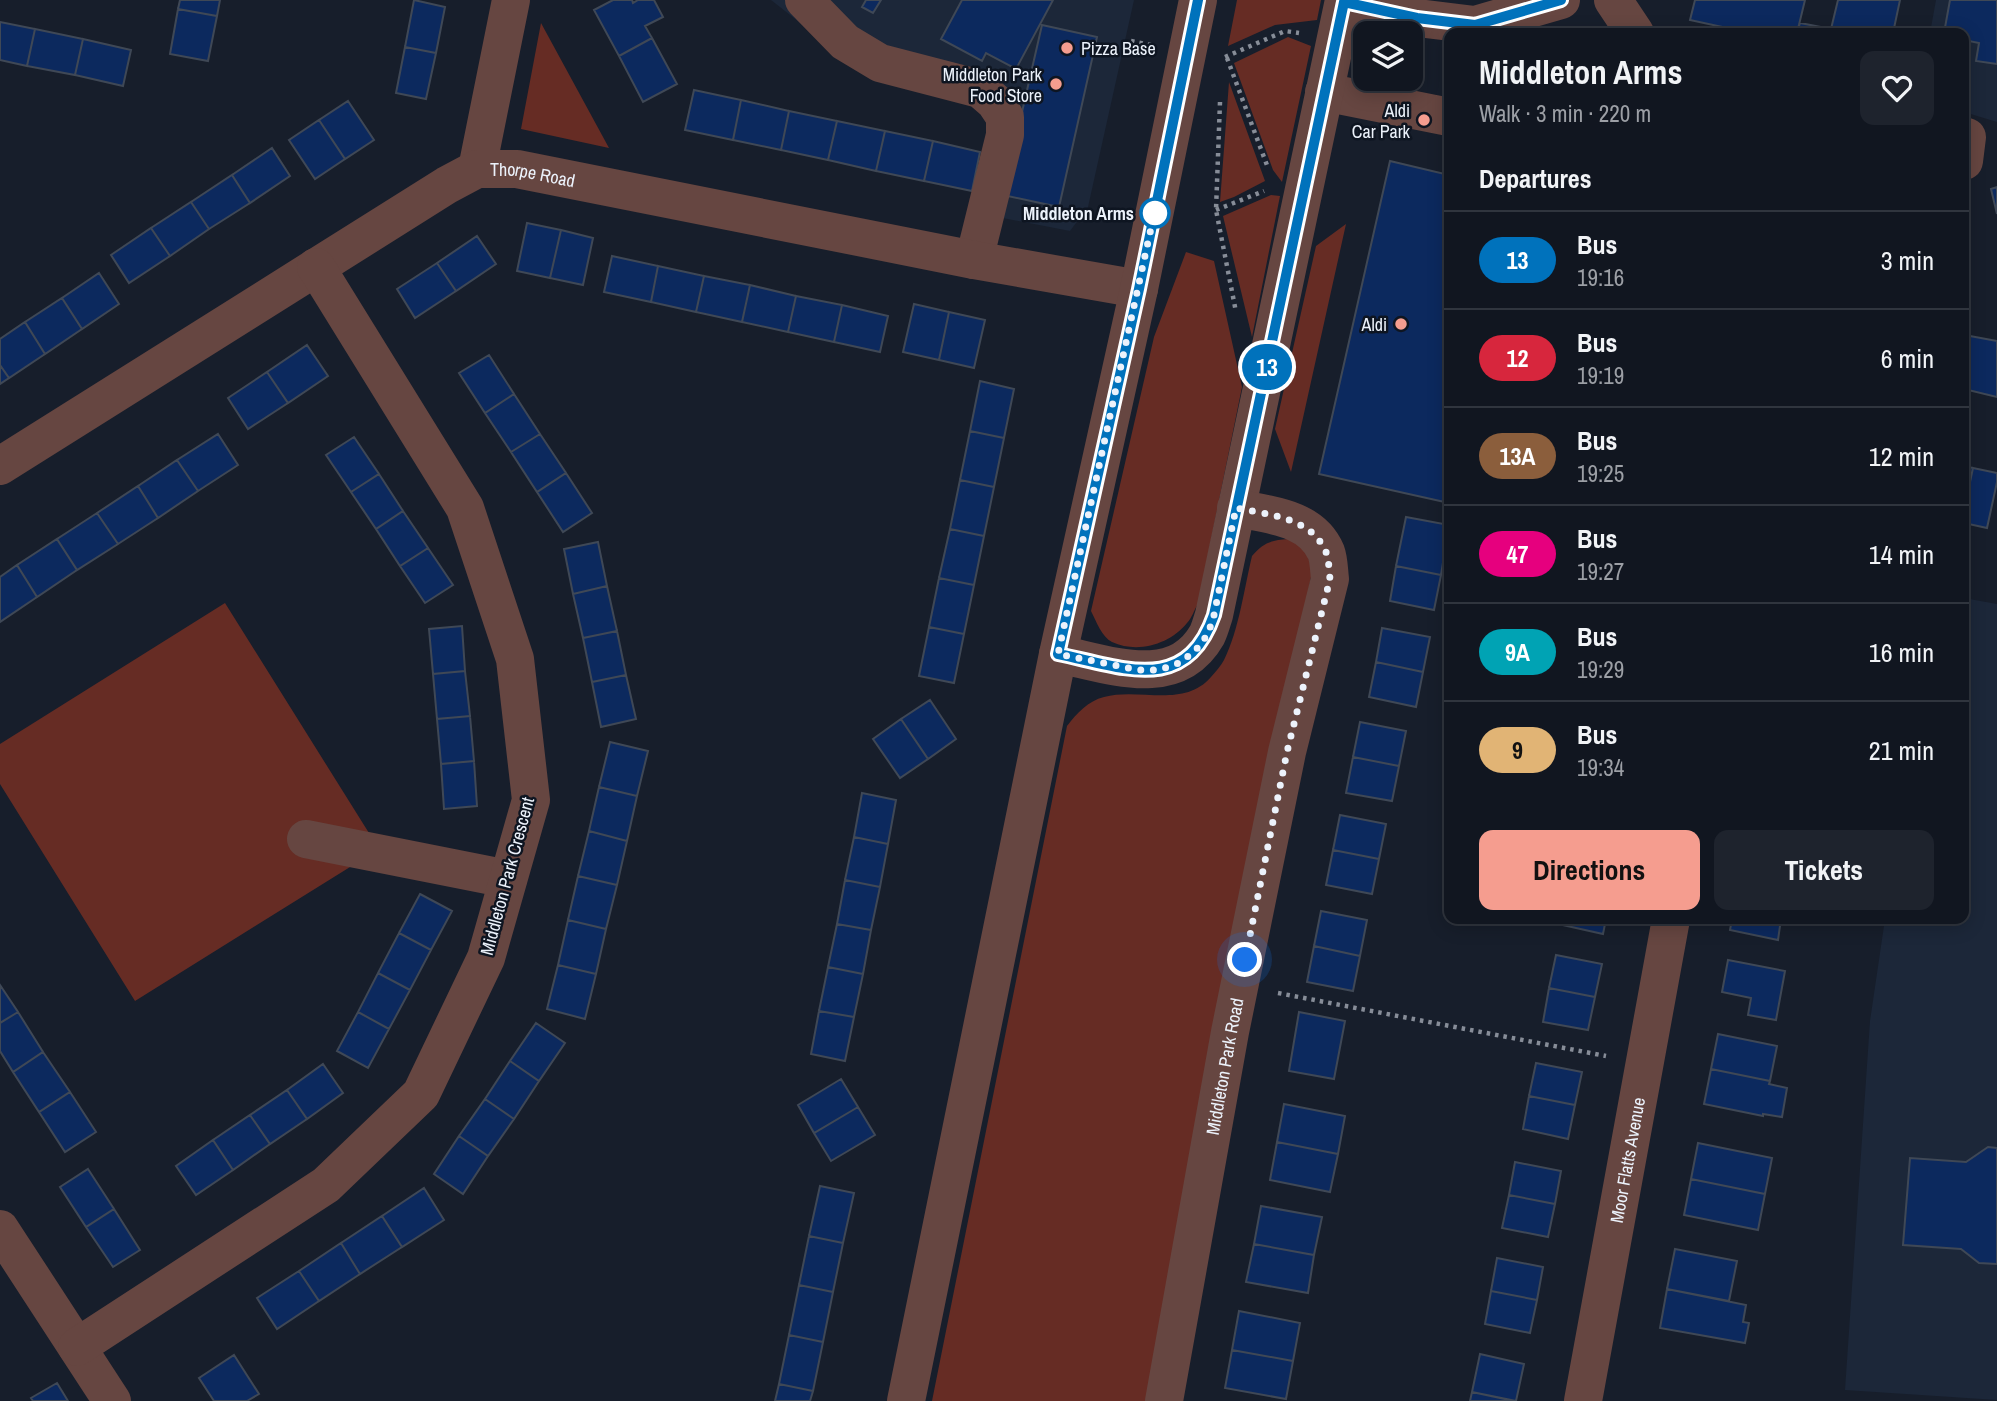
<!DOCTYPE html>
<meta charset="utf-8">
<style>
:root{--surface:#111620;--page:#1e232d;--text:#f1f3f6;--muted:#9c9fa5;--line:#30353e;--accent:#f59d8f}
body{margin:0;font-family:"Archivo Narrow",sans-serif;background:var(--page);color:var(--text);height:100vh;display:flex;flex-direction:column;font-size:26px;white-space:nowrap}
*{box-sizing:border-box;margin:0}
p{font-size:23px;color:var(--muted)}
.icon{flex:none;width:38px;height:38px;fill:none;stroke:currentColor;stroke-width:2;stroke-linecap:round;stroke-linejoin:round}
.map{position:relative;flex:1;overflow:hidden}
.drawer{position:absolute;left:1444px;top:28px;width:525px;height:896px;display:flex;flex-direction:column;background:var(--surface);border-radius:14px;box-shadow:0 4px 18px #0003,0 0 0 2px var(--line)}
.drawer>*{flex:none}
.badge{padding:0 14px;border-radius:23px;font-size:24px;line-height:46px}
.controls{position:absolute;left:1353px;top:21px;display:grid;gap:14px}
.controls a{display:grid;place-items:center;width:70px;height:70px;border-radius:14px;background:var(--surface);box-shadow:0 4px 18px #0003,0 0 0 2px var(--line);font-size:35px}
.you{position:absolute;width:35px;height:35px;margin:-18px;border:5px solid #fff;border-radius:50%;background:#1a73e8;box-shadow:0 0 0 10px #1a73e833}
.map>.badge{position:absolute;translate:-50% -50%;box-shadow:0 0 0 4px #fff}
h2{padding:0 35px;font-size:26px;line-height:63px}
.round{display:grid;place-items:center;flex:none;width:74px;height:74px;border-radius:14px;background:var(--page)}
.summary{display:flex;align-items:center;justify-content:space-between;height:119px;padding:0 35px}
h1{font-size:33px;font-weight:800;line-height:52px}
.primary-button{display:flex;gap:14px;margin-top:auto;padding:14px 35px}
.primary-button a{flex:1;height:80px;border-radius:14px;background:var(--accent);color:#111;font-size:28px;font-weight:800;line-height:80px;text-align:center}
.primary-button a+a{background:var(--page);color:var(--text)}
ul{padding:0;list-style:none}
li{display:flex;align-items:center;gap:21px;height:98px;padding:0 35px;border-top:2px solid var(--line)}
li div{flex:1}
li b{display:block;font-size:26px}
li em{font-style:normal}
li .badge{min-width:77px;font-weight:700;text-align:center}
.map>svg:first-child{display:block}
.built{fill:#1c2739}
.green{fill:#662c24}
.building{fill:#0c295e;stroke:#3f4856;stroke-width:2}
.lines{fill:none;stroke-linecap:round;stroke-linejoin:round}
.path{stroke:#878d98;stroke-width:4.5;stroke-dasharray:3.5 5;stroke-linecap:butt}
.minor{stroke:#664641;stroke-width:38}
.line-casing{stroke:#fff;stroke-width:16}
.line{stroke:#0072bc;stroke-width:10}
.walk{stroke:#ecf2fb;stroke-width:7;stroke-dasharray:0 12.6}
.poi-dot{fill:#f59d8f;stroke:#0e1521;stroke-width:2.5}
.stop-dot{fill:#fff;stroke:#0072bc;stroke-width:3.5}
.labels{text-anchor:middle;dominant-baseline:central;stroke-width:5;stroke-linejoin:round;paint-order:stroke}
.poi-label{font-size:18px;fill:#ecf2fb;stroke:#0e1521;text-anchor:end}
.street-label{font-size:18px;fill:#ecf2fb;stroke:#0e1521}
.stop-label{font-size:18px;font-weight:bold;fill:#ecf2fb;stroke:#0e1521;text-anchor:end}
</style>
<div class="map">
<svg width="1997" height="1401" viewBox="0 0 1997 1401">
<rect width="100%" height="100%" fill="#171e2b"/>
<!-- built -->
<path class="built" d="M771 0H1134L1088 207 1070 231 977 213 995 126 978 100 850 62Z
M1936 0H1997V122L1964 112V33H1930Z
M1964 598 1997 604V1400L1845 1390 1870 1021 1885 919H1964Z"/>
<!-- green -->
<path class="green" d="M1237 0H1321L1317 20 1275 25 1228 46Z
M541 23 609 148 521 129Z
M1288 37 1311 46 1282 182 1273 170 1234 63Z
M1229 82 1265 181 1234 197 1220 202Z
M1271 195 1280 196 1252 337 1223 216Z
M1346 224 1291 472 1275 429 1316 246Z
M1186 252 1214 261 1242 387 1198 604C1194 610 1192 618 1187 623 1170 644 1138 654 1112 642 1102 637 1096 621 1091 611L1154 337Z
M1288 539C1306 547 1308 553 1312 572L1148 1401H932L1067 726C1077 713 1088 701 1104 697 1139 687 1183 709 1211 677 1216 671 1221 666 1224 660 1239 630 1244 589 1252 556 1263 543 1271 540 1288 539Z
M225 603 379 849 135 1001 0 784V744Z"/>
<!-- building -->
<path class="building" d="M180 0H220L217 16 178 9Z
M414 0 445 7 436 53 405 47Z
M613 0H632L633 3 638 0H654L663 17 645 26 652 38 619 56 594 10Z
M866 0H881L873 13 862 7Z
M962 0H1053L1016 69 986 53 982 61 941 39Z
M1695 0H1805L1797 33H1750L1690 20Z
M1838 0H1900L1893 33H1797L1800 23 1831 29Z
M1950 0H1997V64L1976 61 1979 43 1964 40V33H1944Z
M178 9 217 16 208 61 170 54Z
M0 22 35 29 27 66 0 60Z
M1042 25 1097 37 1059 207 1003 195Z
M35 29 83 39 75 75 27 66Z
M652 38 677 84 643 102 619 56Z
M83 39 131 50 123 86 75 75Z
M405 47 436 53 426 99 396 93Z
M694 90 741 100 733 140 685 130Z
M741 100 789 111 781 150 733 140Z
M348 101 374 140 345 159 319 120Z
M789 111 837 121 828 160 781 150Z
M319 120 345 159 315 179 289 140Z
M837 121 885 131 876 171 828 160Z
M885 131 933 141 924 181 876 171Z
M933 141 980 152 972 191 924 181Z
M272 148 290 176 250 203 232 175Z
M1390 161 1449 175V503L1319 474Z
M232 175 250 203 209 229 191 202Z
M1997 187V214L1991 189Z
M191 202 209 229 170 256 151 228Z
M527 223 561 230 550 278 517 271Z
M151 228 170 256 129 283 111 255Z
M561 230 593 238 583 285 550 278Z
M477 236 496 264 456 291 437 263Z
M612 256 658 266 651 302 604 292Z
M437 263 456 291 415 318 397 289Z
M658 266 704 276 696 312 651 302Z
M99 273 119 304 82 329 62 298Z
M704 276 750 285 742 322 696 312Z
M750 285 796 296 788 332 742 322Z
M796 296 842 305 834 342 788 332Z
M62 298 82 329 45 354 25 322Z
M914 304 949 312 939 360 903 352Z
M842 305 888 316 880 352 834 342Z
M949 312 985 320 974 368 939 360Z
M25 322 45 354 9 378 0 365V339Z
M1970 336 1997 341V397L1964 389V365Z
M307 345 328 376 288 403 267 372Z
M489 355 514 394 485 413 459 373Z
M0 365 9 378 0 384Z
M267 372 288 403 248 429 228 398Z
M980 381 1014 389 1004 438 970 431Z
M514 394 540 434 511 452 485 413Z
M970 431 1004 438 994 487 960 480Z
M218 434 238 465 198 491 177 460Z
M540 434 566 473 537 492 511 452Z
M354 437 379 474 351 492 326 455Z
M177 460 198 491 158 518 138 486Z
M1964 466 1973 468 1964 510Z
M1973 468 1997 473V482L1987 528 1964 523V510Z
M566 473 592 513 563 532 537 492Z
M379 474 403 511 376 529 351 492Z
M960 480 994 487 984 536 950 529Z
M138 486 158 518 118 544 97 513Z
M403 511 428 548 400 566 376 529Z
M97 513 118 544 77 570 57 539Z
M1406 517 1449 525 1441 575 1396 566Z
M950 529 984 536 974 585 939 578Z
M57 539 77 570 37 597 17 565Z
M598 542 607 586 573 594 564 549Z
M428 548 453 585 425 603 400 566Z
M17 565 37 597 0 622V577Z
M1396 566 1441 575 1434 610 1390 601Z
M939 578 974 585 964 634 929 627Z
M607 586 617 631 583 638 573 594Z
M462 626 465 671 433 674 429 629Z
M929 627 964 634 954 683 919 676Z
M1382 628 1430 637 1423 672 1376 662Z
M617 631 626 675 592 682 583 638Z
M1376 662 1423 672 1416 707 1369 697Z
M465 671 470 716 437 719 433 674Z
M626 675 636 719 601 727 592 682Z
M930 700 956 739 928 759 901 719Z
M470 716 474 761 441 764 437 719Z
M901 719 928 759 900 778 873 739Z
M1360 722 1406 731 1399 766 1353 757Z
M610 742 648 751 637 796 599 787Z
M1353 757 1399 766 1392 801 1346 793Z
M474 761 477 806 444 809 441 764Z
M599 787 637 796 627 841 589 831Z
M862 793 896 800 888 844 854 837Z
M1340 815 1386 824 1379 859 1333 850Z
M589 831 627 841 617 885 578 876Z
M854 837 888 844 880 887 845 880Z
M1333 850 1379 859 1372 894 1326 885Z
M578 876 617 885 606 929 568 920Z
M845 880 880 887 871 930 837 924Z
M420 894 452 911 431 950 399 933Z
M1321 911 1367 920 1360 956 1314 946Z
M1559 919H1606L1603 934 1558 924Z
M1732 919H1781L1778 940 1730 930Z
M568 920 606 929 596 974 558 965Z
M837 924 871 930 863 974 828 967Z
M399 933 431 950 410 990 378 973Z
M1314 946 1360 956 1353 991 1307 982Z
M1556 955 1602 964 1595 997 1549 988Z
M1728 960 1785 971 1776 1020 1748 1015 1751 998 1722 992Z
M558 965 596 974 585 1019 547 1009Z
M828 967 863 974 854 1017 819 1011Z
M378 973 410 990 389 1029 358 1012Z
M0 985 18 1012 0 1023Z
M1549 988 1595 997 1588 1030 1543 1022Z
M819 1011 854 1017 845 1061 811 1054Z
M18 1012 43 1052 13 1072 0 1051V1023Z
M358 1012 389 1029 368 1068 337 1051Z
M1299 1012 1345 1021 1334 1079 1289 1071Z
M536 1023 565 1043 539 1081 510 1061Z
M1718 1034 1777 1046 1770 1081 1711 1069Z
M43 1052 70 1092 39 1112 13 1072Z
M510 1061 539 1081 514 1119 485 1099Z
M1536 1063 1582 1072 1575 1105 1529 1096Z
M323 1064 343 1093 307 1119 287 1090Z
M1711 1069 1770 1081 1769 1084 1787 1088 1782 1117 1763 1114V1116L1704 1104Z
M841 1079 858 1107 814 1133 798 1105Z
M287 1090 307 1119 270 1144 250 1115Z
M70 1092 96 1132 65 1152 39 1112Z
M1529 1096 1575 1105 1568 1139 1523 1129Z
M485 1099 514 1119 488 1156 459 1136Z
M1284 1104 1345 1116 1338 1154 1277 1142Z
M858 1107 875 1135 831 1161 814 1133Z
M250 1115 270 1144 233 1170 213 1140Z
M459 1136 488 1156 463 1194 434 1174Z
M213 1140 233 1170 196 1195 176 1166Z
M1277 1142 1338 1154 1330 1192 1270 1180Z
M1698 1143 1772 1158 1765 1194 1691 1179Z
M1988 1147 1997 1148V1264L1979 1263 1961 1249 1903 1245 1910 1158 1966 1162Z
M1515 1162 1561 1171 1555 1204 1509 1195Z
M88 1169 114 1209 86 1227 60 1187Z
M1691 1179 1765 1194 1758 1230 1684 1215Z
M820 1186 854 1193 843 1243 809 1236Z
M424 1188 444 1220 402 1247 382 1216Z
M1509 1195 1555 1204 1548 1237 1502 1228Z
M1261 1206 1322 1217 1314 1255 1254 1244Z
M114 1209 140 1250 113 1267 86 1227Z
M382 1216 402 1247 360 1274 341 1243Z
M809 1236 843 1243 833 1292 799 1285Z
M341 1243 360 1274 319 1301 299 1271Z
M1254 1244 1314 1255 1308 1293 1246 1282Z
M1675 1249 1737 1261 1729 1301 1667 1289Z
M1497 1258 1543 1267 1537 1300 1491 1291Z
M299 1271 319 1301 277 1329 257 1298Z
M799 1285 833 1292 823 1342 789 1335Z
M1667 1289 1746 1305 1743 1322 1749 1323 1745 1343 1660 1328Z
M1491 1291 1537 1300 1530 1333 1485 1324Z
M1239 1311 1300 1323 1293 1361 1232 1350Z
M789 1335 823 1342 813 1391 779 1384Z
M1232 1350 1293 1361 1286 1399 1225 1388Z
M1480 1354 1524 1364 1516 1401 1472 1392Z
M234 1355 259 1394 247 1401H214L199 1378Z
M57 1383 68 1401H33L31 1398Z
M779 1384 813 1391 810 1401H775Z
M1472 1392 1514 1401H1470Z"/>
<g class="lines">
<!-- path -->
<path class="path" d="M1131 41 1151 45
M1225 57 1285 31 1299 33
M1227 58 1268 168
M1220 102 1216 210 1236 312
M1216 210 1264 191
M1278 993 1606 1056"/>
<!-- minor -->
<g class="minor">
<path d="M804 0 845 42 880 63 980 89 995 102 1005 117V135L974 260"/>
<path d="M1613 0 1635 33"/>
<path d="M1344 2 1417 18 1475 25 1561 0"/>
<path d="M1324 92 1449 117"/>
<path d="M1964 137H1967L1964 161"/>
<path d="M477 169 511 0"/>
<path id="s1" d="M0 466 447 185 477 169H517L974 260 1139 289"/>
<path d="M1058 654C1108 664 1175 691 1207 635 1210 629 1212 621 1214 615L1344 0"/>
<path d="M306 839 508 879"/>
<path d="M0 1229 112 1401"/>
<path d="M77 1347 326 1185 421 1094 486 958 531 800 515 659 465 508 316 267"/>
<path d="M906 1401 1058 654 1139 289 1198 0"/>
<path id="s2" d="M1164 1401 1230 1032 1287 752 1330 579C1329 571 1329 560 1326 552 1311 517 1269 515 1236 508"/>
<path id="s3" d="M1583 1401 1671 919"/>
</g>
</g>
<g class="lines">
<!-- line casing -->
<g class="line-casing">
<path id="line" d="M1198 0 1139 289 1058 654C1122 667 1186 696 1214 615L1344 2 1417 18 1475 25 1561 0"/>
</g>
<!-- line -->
<use href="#line" class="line"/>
<!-- walk -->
<path class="walk" d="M1155 213V210L1058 654 1139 670H1159L1179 663 1195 651 1208 634 1214 615 1236 508C1269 515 1311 517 1326 552 1329 560 1329 570 1330 579L1287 752 1245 960"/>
</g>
<!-- markers -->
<g class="poi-dot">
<circle cx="1067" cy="48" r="7"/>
<circle cx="1056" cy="84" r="7"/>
<circle cx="1424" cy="120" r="7"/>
<circle cx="1401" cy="324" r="7"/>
</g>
<circle class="stop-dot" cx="1155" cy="213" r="14"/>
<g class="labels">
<!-- poi labels -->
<g class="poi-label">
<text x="1081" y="48" text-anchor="start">Pizza Base</text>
<text x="1042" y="74">Middleton Park<tspan x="1042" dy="21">Food Store</tspan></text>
<text x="1410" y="110">Aldi<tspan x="1410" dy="21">Car Park</tspan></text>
<text x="1387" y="324">Aldi</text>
</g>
<!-- street labels -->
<g class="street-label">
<text stroke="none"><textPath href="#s1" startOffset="618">Thorpe Road</textPath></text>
<text transform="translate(507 876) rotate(-75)">Middleton Park Crescent</text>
<text stroke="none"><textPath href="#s2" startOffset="340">Middleton Park Road</textPath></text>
<text stroke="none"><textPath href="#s3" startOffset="245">Moor Flatts Avenue</textPath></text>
</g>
<!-- stop labels -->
<g class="stop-label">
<text x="1134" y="213">Middleton Arms</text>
</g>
</g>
</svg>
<div class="controls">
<a><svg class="icon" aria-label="layers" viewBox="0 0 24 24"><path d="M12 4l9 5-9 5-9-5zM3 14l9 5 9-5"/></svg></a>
</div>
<div class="you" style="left:1245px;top:960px"></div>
<b class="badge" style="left:1267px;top:367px;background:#0072bc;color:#fff">13</b>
<section class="drawer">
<div class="summary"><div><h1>Middleton Arms</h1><p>Walk · 3 min · 220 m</p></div><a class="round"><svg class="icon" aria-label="heart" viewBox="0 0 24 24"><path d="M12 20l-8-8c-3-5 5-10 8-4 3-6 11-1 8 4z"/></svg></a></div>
<h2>Departures</h2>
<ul>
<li><span class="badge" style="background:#0072bc;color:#fff">13</span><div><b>Bus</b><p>19:16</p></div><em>3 min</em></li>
<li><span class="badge" style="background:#d7263d;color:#fff">12</span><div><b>Bus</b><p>19:19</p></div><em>6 min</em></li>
<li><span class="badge" style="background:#8b5e3c;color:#fff">13A</span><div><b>Bus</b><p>19:25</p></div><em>12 min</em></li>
<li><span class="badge" style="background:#e6007e;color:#fff">47</span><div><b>Bus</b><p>19:27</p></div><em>14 min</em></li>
<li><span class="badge" style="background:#00a3b4;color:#fff">9A</span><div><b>Bus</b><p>19:29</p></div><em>16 min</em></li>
<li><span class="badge" style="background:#e1b475;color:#111">9</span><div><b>Bus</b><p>19:34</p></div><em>21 min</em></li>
</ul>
<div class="primary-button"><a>Directions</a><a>Tickets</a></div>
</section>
</div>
